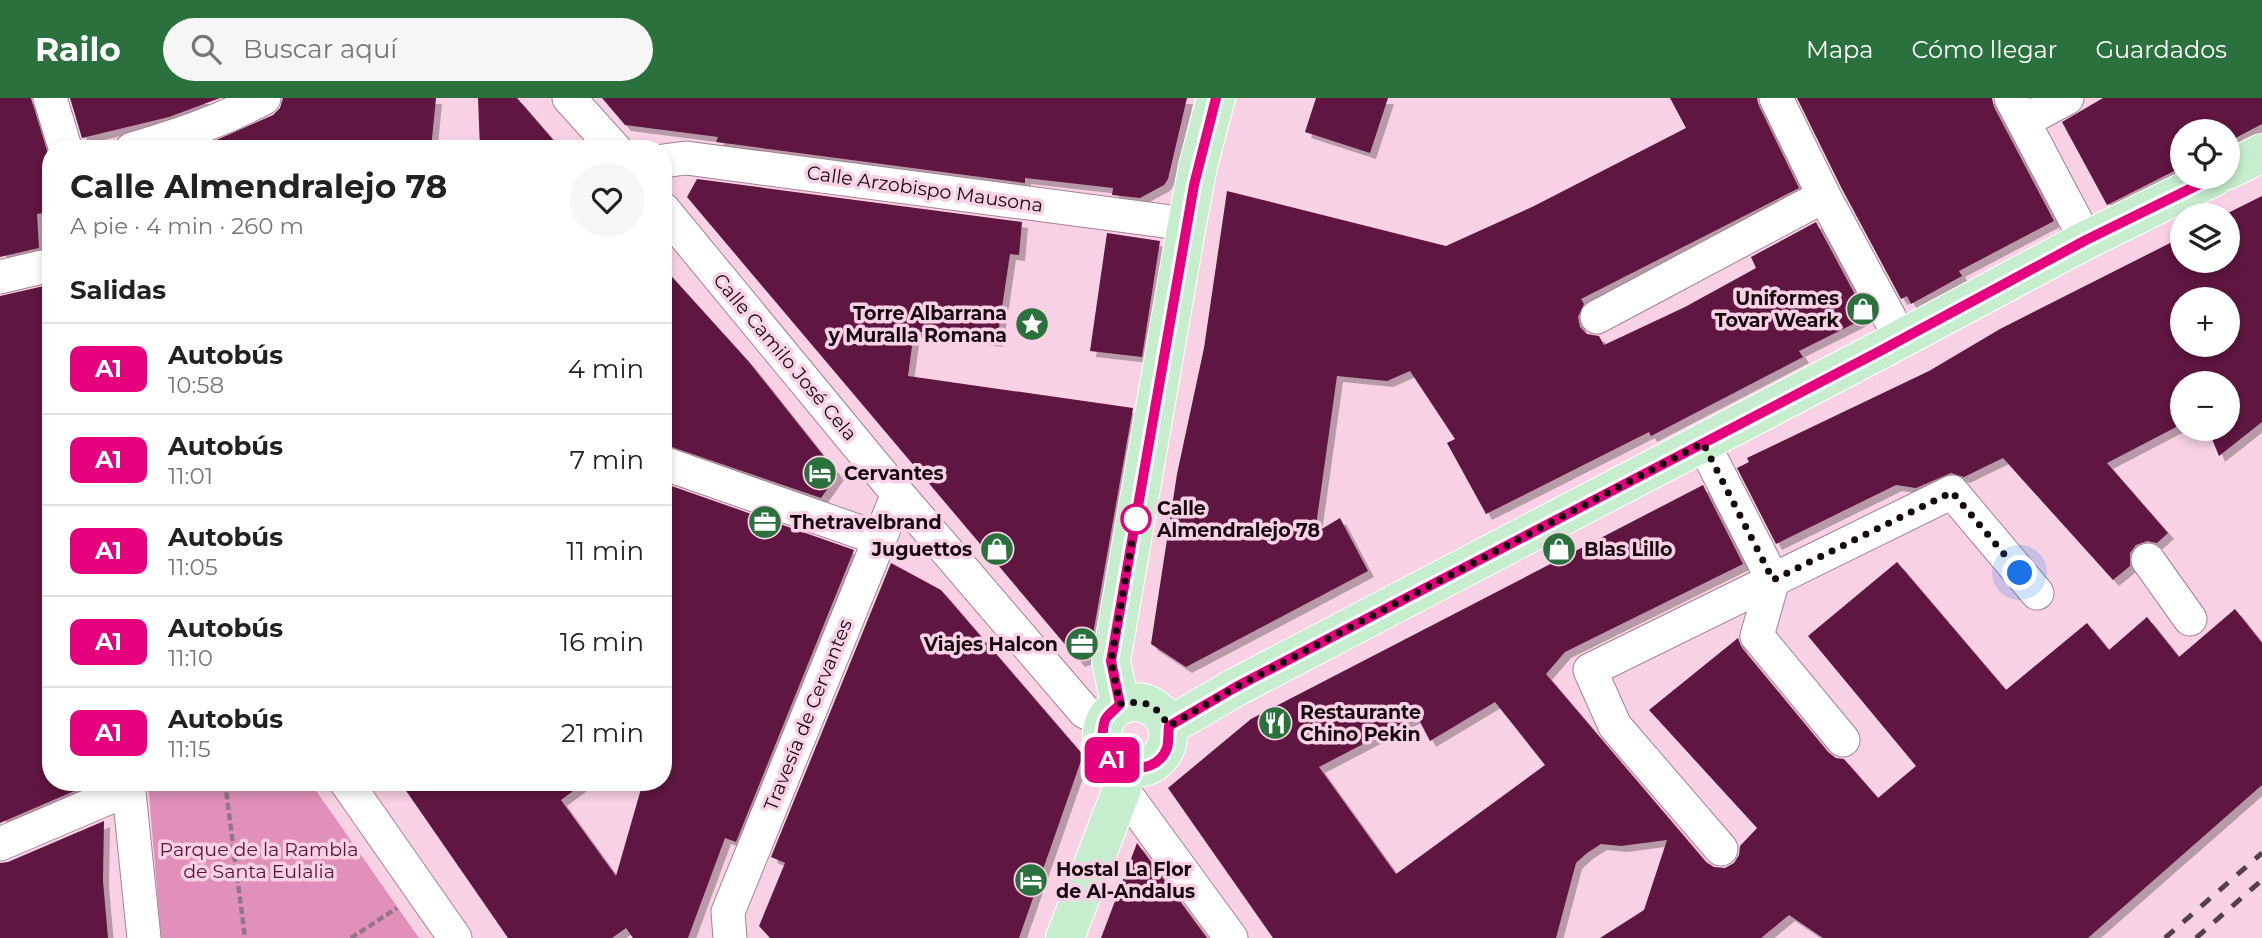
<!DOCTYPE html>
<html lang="es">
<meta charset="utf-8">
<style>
:root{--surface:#fff;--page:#f6f6f6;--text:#222;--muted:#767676;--line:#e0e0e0;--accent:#2a713e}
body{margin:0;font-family:Montserrat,sans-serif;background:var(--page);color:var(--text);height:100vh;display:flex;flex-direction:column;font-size:26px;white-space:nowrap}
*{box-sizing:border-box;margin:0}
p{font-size:23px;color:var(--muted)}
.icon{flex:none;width:38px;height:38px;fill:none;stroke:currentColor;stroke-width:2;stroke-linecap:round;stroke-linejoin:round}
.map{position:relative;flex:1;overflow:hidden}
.side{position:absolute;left:42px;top:42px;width:630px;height:651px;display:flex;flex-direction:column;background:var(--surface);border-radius:28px;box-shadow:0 4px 10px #0003}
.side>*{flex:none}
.badge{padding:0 14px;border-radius:10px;font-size:24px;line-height:46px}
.buttons{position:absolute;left:2170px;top:21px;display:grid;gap:14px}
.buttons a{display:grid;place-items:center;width:70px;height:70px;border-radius:50%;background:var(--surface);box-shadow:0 4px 10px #0003;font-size:35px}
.you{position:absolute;width:35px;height:35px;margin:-18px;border:5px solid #fff;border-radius:50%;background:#1a73e8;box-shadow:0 0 0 10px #1a73e833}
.map>.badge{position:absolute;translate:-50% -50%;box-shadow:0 0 0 4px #fff}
h2{padding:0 28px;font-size:26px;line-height:63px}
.round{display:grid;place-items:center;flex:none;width:74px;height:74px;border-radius:37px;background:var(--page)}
.summary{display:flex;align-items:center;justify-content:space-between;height:119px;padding:0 28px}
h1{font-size:33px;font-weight:700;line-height:52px}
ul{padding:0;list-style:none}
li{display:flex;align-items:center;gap:21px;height:91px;padding:0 28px;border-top:2px solid var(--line)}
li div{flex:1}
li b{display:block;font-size:26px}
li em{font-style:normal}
li .badge{min-width:77px;font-weight:700;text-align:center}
header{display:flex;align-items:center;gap:42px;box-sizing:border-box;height:98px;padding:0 35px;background:var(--accent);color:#fff}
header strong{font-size:33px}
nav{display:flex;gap:38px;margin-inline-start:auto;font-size:24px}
.search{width:490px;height:63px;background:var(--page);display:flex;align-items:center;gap:18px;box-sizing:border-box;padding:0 24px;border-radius:38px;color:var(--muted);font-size:26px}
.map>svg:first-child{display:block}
.green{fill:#e191b9}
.building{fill:#5f1541;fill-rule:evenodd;filter:url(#shadow)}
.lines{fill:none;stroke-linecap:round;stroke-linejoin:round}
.minor-casing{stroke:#a48192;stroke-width:35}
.major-casing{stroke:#fff;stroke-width:40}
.path{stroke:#927885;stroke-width:4.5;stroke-dasharray:7 3.5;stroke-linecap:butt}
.minor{stroke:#fff;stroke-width:33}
.major{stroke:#c6eece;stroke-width:38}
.rail{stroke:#53404a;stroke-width:5;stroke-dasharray:12 12;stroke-linecap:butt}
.line-casing{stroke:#fff;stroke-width:16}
.line{stroke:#e6007e;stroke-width:10}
.walk{stroke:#160910;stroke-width:7;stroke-dasharray:0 12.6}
.stop-dot{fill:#fff;stroke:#e6007e;stroke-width:3.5}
.labels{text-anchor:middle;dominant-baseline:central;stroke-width:7;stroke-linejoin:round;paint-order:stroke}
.street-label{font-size:19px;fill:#160910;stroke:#f8d2e4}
.poi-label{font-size:19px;font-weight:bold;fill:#160910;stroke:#f8d2e4;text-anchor:start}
.stop-label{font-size:19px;font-weight:bold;fill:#160910;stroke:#f8d2e4;text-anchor:start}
.park-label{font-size:19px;fill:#5b113e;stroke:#f8d2e4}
</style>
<header>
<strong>Railo</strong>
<div class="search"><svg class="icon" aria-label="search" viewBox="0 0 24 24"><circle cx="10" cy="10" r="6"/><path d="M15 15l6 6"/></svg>Buscar aquí</div>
<nav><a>Mapa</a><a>Cómo llegar</a><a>Guardados</a></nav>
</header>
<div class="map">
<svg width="2262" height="840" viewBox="0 0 2262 840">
<defs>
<filter id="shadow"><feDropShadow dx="6" dy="6" stdDeviation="0" flood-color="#0004"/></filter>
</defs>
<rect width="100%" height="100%" fill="#f8d2e4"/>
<!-- green -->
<path class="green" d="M148 684H310L419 840H161Z"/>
<!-- building -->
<path class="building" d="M0 0H31L49 59 46 60 51 88V114L37 116 39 150 0 159Z
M70 0H220L169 19 82 40Z
M283 0H436L431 51H196L273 17 280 10Z
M478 0H517L561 51H480Z
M602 0H1187L1168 81 1164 87 1140 100 1112 97 1113 90 1025 80V85L716 44 718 39 625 27Z
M1316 0H1388L1370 55 1305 34Z
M1670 0H1757L1759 8 1799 90 1581 201 1584 206 1578 219 1580 229 1587 236 1599 238 1604 247 1685 209 1756 170 1751 159 1816 124 1867 219 1799 253 1803 259 1651 338 1649 334 1486 416 1447 345 1455 341 1410 273 1387 283 1337 278 1315 435 1340 420 1368 473 1186 569 1151 546 1177 376 1204 250 1227 93 1446 148 1534 108 1686 30Z
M1797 0H1992L1994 9 2054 123 1959 173 1962 178 1911 206 1907 198 1901 201 1841 89Z
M2103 0H2262V26L2228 44V33H2182V69L2107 107 2062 24Z
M697 81 1022 124 1019 157 1010 156 997 243 914 233 908 278 1133 310 1089 559 1079 563 687 99Z
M2262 98V324L2219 358 2208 331H2228V285H2182V326L2107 365 2168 435 2157 445 2147 443 2136 447 2130 455V468L2113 482 2003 360 1964 379 1951 375 1916 390 1896 387 1776 446 1737 370 1749 364 1747 360 1929 273 2000 231 2182 139V163H2228V117H2224ZM2182 201H2228V247H2182Z
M1107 135 1160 143 1142 259 1090 253Z
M663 169 749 264 838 376 821 400 663 346Z
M44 188 51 248V684L93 685 0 725V198Z
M663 385 854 452 736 744 725 740 688 840H633L626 830 612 840H508L400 684H585L561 702 616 778 643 684H663Z
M1703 387 1743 466 1565 554 1546 576 1706 764 1714 769 1725 770 1734 765 1739 757 1740 748 1757 730 1649 612 1738 540 1742 550 1828 654 1836 660 1844 661 1878 700 1916 668 1808 538 1897 464 2006 592 2087 525 2109 552 2147 519 2179 559 2235 511 2262 545V687L2088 840H1823L1789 817 1761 840H1600L1644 812 1667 742 1621 748 1601 746 1587 755 1576 765 1556 840H1273L1168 690 1251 621ZM1495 604 1545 667 1396 776 1319 669 1417 618 1430 643Z
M891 465 941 492 1083 657 1019 840H770L759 828 785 765 771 759Z
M104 723 103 783 108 840H0V765L8 764Z
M1137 745 1207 840H1101Z"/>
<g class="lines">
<!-- minor casing -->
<g class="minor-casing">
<path id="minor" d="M50 0 64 46
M569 0 615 51
M1776 0 1824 98 1901 241
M2011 0 2086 142
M2024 23 2067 0
M132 51C180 37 221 23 264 0
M663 63 686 60 1187 126
M663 111 898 396 1085 614 1105 622
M0 179 42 169
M1597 219 1824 98
M1703 345 1773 482 1757 538 1843 642
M663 365 880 441
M2148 462 2190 521
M128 684 144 840
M346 684 455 840
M1122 691 1231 840
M0 746 129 691
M1721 751 1615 628 1590 572 1952 394 2037 495
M730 840 728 814 898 396"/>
</g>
<!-- major casing -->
<g class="major-casing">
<path id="major" d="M2228 72 2262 55
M1102 637a33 33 0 1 1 66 0a33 33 0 1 1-66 0Z
M1120 606 1111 563 1187 126 1198 68 1216 0
M1169 628 1236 589 1880 252 2086 142 2214 79
M1065 840 1122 691 1118 666"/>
</g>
<!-- path -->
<path class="path" d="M225 684 245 840
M351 840 397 810"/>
<!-- minor -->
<use href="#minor" class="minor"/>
<!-- major -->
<use href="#major" class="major"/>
<!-- rail -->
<path class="rail" d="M2165 840 2262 755
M2196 840 2262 782"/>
</g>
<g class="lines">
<!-- line casing -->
<g class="line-casing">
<path id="line" d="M1216 0 1194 87 1111 563 1120 606C1116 611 1108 616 1105 622 1104 623 1103 632 1103 632 1095 670 1154 685 1167 650 1169 644 1168 634 1169 628L1236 589 1880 253 2086 142 2214 79"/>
</g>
<!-- line -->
<use href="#line" class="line"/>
<!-- walk -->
<path class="walk" d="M1136 421 1111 563 1120 606C1147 602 1154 605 1169 628L1236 589 1703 345 1773 482 1952 394 2020 475"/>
</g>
<!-- icons -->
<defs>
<g id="shop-disc" transform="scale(1.75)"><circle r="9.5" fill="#2a713e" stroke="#f8d2e4"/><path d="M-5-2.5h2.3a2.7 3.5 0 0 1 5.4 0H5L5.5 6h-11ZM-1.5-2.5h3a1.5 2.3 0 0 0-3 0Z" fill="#fff"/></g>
<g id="sight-disc" transform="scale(1.75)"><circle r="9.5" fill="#2a713e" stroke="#f8d2e4"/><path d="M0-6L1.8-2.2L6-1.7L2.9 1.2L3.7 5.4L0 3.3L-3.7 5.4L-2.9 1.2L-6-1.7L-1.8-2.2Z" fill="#fff"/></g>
<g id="hotel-disc" transform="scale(1.75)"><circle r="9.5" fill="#2a713e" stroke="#f8d2e4"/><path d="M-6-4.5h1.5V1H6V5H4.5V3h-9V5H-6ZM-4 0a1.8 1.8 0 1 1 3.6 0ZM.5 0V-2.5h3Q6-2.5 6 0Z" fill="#fff"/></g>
<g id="office-disc" transform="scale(1.75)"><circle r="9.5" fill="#2a713e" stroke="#f8d2e4"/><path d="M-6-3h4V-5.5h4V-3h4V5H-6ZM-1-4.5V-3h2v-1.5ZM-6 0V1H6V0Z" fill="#fff"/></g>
<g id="restaurant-disc" transform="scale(1.75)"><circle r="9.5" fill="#2a713e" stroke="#f8d2e4"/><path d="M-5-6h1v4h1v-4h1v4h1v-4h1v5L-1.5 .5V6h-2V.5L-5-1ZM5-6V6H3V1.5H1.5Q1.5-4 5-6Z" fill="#fff"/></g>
</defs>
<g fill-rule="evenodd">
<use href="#shop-disc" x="1863" y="211"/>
<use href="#sight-disc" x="1032" y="226"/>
<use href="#hotel-disc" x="820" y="375"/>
<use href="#office-disc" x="765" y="424"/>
<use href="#shop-disc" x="997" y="451"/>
<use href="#shop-disc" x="1559" y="451"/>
<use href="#office-disc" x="1082" y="546"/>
<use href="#restaurant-disc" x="1275" y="625"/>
<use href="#hotel-disc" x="1031" y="782"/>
</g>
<!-- markers -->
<circle class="stop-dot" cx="1136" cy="421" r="14"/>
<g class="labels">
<!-- street labels -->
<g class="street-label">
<text transform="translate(925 91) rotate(8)">Calle Arzobispo Mausona</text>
<text transform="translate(785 259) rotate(50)">Calle Camilo José Cela</text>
<text transform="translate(808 617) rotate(-68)">Travesía de Cervantes</text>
</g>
<!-- poi labels -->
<g class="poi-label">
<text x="1839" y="200" text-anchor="end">Uniformes<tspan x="1839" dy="22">Tovar Weark</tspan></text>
<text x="1007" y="215" text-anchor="end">Torre Albarrana<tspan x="1007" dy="22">y Muralla Romana</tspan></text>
<text x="844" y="375">Cervantes</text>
<text x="790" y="424">Thetravelbrand</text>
<text x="972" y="451" text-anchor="end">Juguettos</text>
<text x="1584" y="451">Blas Lillo</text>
<text x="1058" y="546" text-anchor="end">Viajes Halcon</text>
<text x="1300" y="614">Restaurante<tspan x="1300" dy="22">Chino Pekin</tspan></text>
<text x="1056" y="771">Hostal La Flor<tspan x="1056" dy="22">de Al-Andalus</tspan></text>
</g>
<!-- stop labels -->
<g class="stop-label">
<text x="1157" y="410">Calle<tspan x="1157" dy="22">Almendralejo 78</tspan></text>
</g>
<!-- park labels -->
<g class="park-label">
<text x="259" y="751">Parque de la Rambla<tspan x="259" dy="22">de Santa Eulalia</tspan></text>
</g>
</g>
</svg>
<div class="buttons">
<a><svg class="icon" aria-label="locate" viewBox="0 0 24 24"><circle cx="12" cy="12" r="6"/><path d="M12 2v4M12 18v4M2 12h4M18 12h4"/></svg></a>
<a><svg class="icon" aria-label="layers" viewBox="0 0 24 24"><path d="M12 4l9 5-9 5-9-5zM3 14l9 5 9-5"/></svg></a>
<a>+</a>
<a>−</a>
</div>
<div class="you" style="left:2020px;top:475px"></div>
<b class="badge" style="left:1112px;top:662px;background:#e6007e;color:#fff">A1</b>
<section class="side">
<div class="summary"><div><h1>Calle Almendralejo 78</h1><p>A pie · 4 min · 260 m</p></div><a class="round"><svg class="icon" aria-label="heart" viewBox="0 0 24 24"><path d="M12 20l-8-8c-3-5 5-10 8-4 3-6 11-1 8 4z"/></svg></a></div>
<h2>Salidas</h2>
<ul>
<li><span class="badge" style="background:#e6007e;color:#fff">A1</span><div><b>Autobús</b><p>10:58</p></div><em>4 min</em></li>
<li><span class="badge" style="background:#e6007e;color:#fff">A1</span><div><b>Autobús</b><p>11:01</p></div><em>7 min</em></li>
<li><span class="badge" style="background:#e6007e;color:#fff">A1</span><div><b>Autobús</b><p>11:05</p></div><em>11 min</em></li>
<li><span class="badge" style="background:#e6007e;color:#fff">A1</span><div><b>Autobús</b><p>11:10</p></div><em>16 min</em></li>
<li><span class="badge" style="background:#e6007e;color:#fff">A1</span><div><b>Autobús</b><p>11:15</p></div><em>21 min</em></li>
</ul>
</section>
</div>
